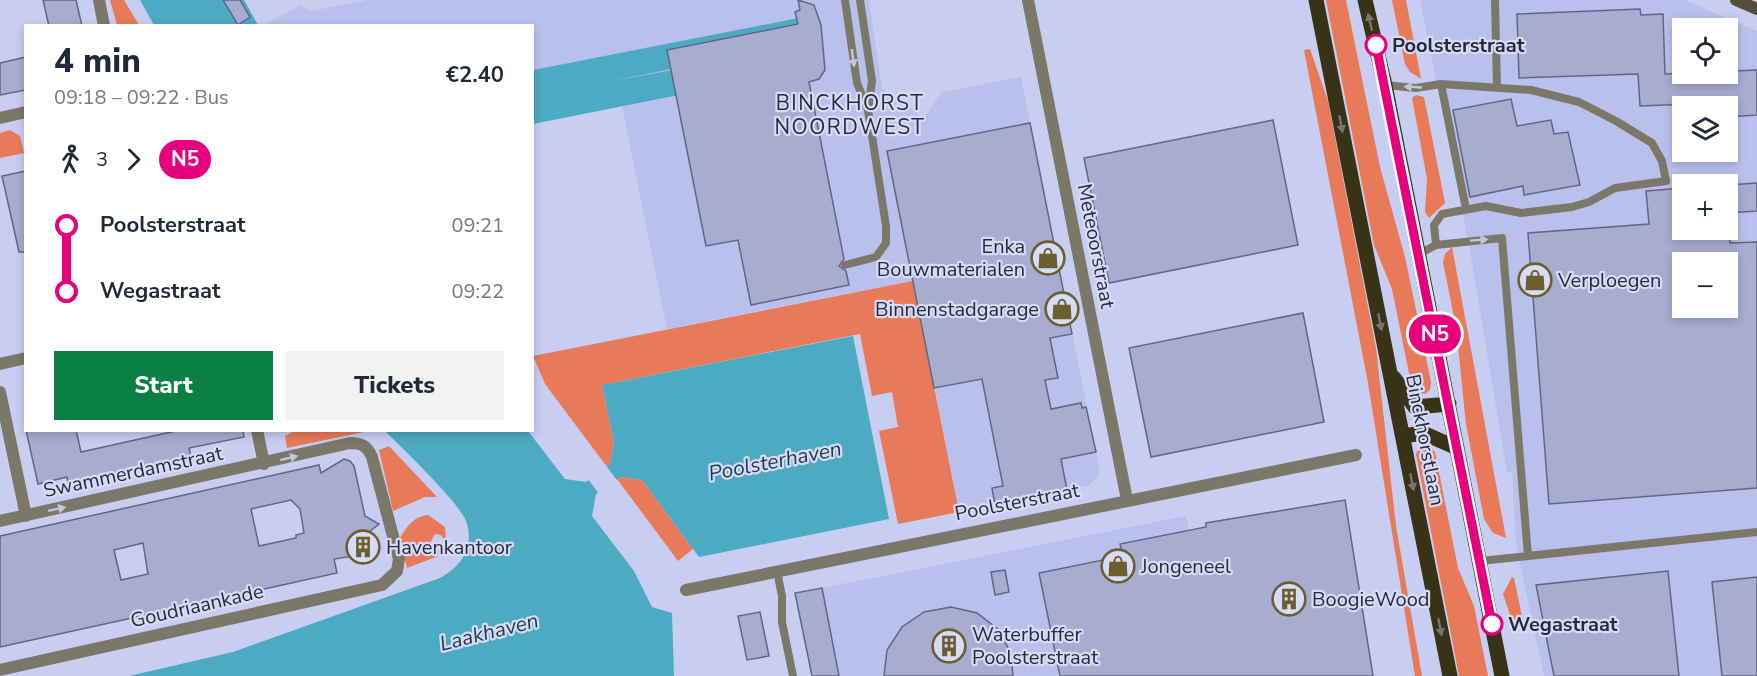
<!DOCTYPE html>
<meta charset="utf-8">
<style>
:root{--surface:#fff;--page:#f2f2f3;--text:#1f2937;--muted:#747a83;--accent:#0b8043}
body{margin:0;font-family:"Nunito Sans",sans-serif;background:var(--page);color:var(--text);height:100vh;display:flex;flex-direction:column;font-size:22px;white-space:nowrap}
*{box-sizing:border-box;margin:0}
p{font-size:20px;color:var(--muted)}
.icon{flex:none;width:33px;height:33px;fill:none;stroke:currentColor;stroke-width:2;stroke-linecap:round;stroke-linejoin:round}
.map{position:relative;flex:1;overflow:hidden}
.details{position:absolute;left:24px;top:24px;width:510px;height:408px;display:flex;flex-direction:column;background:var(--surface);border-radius:0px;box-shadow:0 3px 9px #0003}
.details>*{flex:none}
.badge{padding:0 12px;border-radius:20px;font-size:21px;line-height:39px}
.controls{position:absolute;left:1672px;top:18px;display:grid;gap:12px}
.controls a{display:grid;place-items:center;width:66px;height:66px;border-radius:0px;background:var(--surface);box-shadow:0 3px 9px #0003;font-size:30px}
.map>.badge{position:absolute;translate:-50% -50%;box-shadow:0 0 0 3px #fff}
.legs{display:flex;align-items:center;gap:9px;height:66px;padding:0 30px;font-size:20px}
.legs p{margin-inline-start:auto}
.headline{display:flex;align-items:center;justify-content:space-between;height:102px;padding:0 30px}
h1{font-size:33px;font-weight:800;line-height:45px}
.primary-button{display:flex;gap:12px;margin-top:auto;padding:12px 30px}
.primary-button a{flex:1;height:69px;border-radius:0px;background:var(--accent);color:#fff;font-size:24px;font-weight:800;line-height:69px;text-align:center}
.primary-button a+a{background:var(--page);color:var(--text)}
ul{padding:0 30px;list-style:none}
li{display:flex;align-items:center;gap:21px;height:66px;font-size:22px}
li i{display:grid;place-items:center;width:9px;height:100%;margin:0 8px;background:currentColor}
li i::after{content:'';width:15px;height:15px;margin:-8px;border:4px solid;border-radius:50%;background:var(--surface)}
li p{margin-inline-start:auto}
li:first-child i{background:linear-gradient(#0000 50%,currentColor 0)}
li:last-child i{background:linear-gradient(currentColor 50%,#0000 0)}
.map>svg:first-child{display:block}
.built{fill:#b9c0ec;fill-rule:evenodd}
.green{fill:#e87a59}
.water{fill:#4caac2}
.pier{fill:#c7cef2}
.building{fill:#a6add0;stroke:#616686;stroke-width:1.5;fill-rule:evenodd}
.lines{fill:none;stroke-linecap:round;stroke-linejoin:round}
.lane{stroke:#7b7869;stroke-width:8}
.street{stroke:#7b7869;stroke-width:12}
.secondary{stroke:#534f38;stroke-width:12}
.primary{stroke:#383216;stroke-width:15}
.oneway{fill:#777671}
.oneway2{fill:#c4c7dc}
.line-1-casing{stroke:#fff;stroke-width:14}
.line-1{stroke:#e6007e;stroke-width:9}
.stop-1-dot{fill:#fff;stroke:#e6007e;stroke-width:3}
.labels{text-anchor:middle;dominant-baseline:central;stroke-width:4.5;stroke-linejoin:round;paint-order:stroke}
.stop-label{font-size:20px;font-weight:bold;fill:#282a38;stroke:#d6dbf9;text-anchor:start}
.poi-label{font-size:20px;fill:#282a38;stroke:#d6dbf9;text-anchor:start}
.street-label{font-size:20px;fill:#282a38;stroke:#d6dbf9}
.neighbourhood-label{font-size:21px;letter-spacing:1.5px;fill:#282a38;stroke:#d6dbf9}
.water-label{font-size:21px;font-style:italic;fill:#1f3c44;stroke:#d6dbf9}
</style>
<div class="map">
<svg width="1757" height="676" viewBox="0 0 1757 676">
<rect width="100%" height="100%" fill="#c7cef2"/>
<!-- built -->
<path class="built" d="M367 0H869L882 88 924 118 942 92 1021 77 1099 468 1098 478 1087 486 959 512 930 362 853 292 667 329 622 106 609 82 610 55 533 70 532 26H262L300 5 311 11Z
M1420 0H1685L1757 31V676H1544L1516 544 1512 472H1507L1470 251ZM1683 28H1728V74H1683ZM1683 106H1728V152H1683ZM1683 184H1728V230H1683ZM1683 262H1728V308H1683Z
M1186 516 1218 676H839L822 588Z"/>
<!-- green -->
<path class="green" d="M110 0H124L139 25H117Z
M1326 0H1346L1380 167 1405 257 1431 382 1430 390 1425 394 1415 392 1412 388 1392 289 1374 245Z
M1392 0H1406L1421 79 1410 72 1405 64Z
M1310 49 1328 101 1376 348 1396 526 1422 676H1415L1368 383 1304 50Z
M1416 95 1424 97 1445 203 1429 218 1425 212 1427 179 1412 98Z
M10 130 20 136 24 153 0 158V133Z
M1452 247 1506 538 1493 533 1484 519 1466 424 1456 327 1443 262 1445 254Z
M913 281 959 512 898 524 879 431 898 427 892 392 872 396 860 334 602 385 614 442 610 465 607 467 545 384 533 356Z
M294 431V430L369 431 287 448 285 436Z
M389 446 437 497H425L393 511 379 450Z
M1425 446 1431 447 1435 452 1458 568 1474 606 1488 676H1459L1416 454 1419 448Z
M620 477 642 480 693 549 678 561 617 479Z
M428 515 445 527 446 542 441 535 435 534 430 543 433 548 443 550 436 557 407 568 400 538C408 525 413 517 428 515Z
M1512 577 1514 578 1523 621 1513 623 1503 594Z"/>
<!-- water -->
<path class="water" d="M140 0H244L258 25H154Z
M809 16 814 40 612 81 815 44 819 67 533 124V70Z
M853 336 889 519 699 557 642 480 620 477 596 494 592 516 634 571 652 607 672 613 674 676H129L233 652 440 578C462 567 475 545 466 521 458 501 403 449 385 431H528L565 479 586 482 610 464 614 442 602 385Z"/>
<!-- pier -->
<path class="pier" d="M605 464 618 482 600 495 587 478Z"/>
<!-- building -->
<path class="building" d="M43 0H76L82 26H49Z
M223 0H240L250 17 238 25Z
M798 0 814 5 821 25 825 70 819 79 809 82 844 259 839 266 846 271 849 285 751 305 738 240 706 246 667 50 798 24 795 12 800 10Z
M1640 9 1641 15 1663 14 1665 74 1757 70V115L1728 117V106H1718L1717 103 1640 106 1638 74 1519 78 1517 14Z
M26 57V90L0 95V63Z
M1511 99 1517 126 1551 120 1554 134 1568 132 1580 185 1524 195 1523 186 1470 197 1453 110Z
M1273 120 1298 245 1109 283 1084 158Z
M1030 123 1072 334 1050 338 1058 378 1045 380 1051 409 1081 403 1082 408 1086 407 1096 452 1061 459 1067 490 995 505 992 488 1003 486 982 379 934 388 887 151Z
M26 171V252H19L2 176Z
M1757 183V211L1728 213V185Z
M1683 188V230H1729L1730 243 1757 242V488L1549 504 1528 233 1649 224 1646 191ZM1683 262H1728V308H1683Z
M1303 313 1324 422 1151 457 1129 348Z
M26 430H76L81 452 180 430H243L244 437 189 448 191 457 68 484 67 477 38 484Z
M344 459 350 461 354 466 365 516 379 524 369 532 374 553 334 559 337 573 0 647V536L319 465 321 473ZM291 500 300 509 304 533 296 535V538L259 546 251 509ZM143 543 148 574 121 580 114 550Z
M1345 500 1373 676H1060L1039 573 1123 556 1120 544 1206 527V523Z
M1005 570 1009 592 995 595 991 572Z
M1668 571 1679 676H1554L1536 585Z
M1757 577V676H1722L1712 582Z
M822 588 839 676H812L795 593Z
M951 607 977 613 999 630 1011 654 1013 676H884L887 650 902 627 924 612Z
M760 612 769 656 747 660 738 616Z"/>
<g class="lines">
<!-- lane -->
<path class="lane" d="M845 0 857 83 868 110 872 81 860 0
M1495 0 1497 87
M1385 85 1416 88 1441 84
M1436 245 1434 225 1442 214 1486 206 1521 213 1572 207 1589 202 1615 188 1666 181 1662 161 1652 143 1616 121 1579 102 1531 90 1441 84 1466 209
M1419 254 1436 245 1502 238 1528 556
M845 265 876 257 886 243V226L868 110
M1480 561 1757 532
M777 571 782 596V622L793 676"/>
<!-- street -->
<path class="street" d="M99 0 104 26
M1028 0 1127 500
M0 118 26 112
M0 364 26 358
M0 392 26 516
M257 430 264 464
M0 521 350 443C362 443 367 446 372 457L399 559 397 571 382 585 0 670
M686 590 1356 455"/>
<!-- secondary -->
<path class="secondary" d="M1736 0 1757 9"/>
<!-- primary -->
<path class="primary" d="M1316 0 1450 676
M1365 0 1385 85 1502 676
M1394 378 1415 407 1449 404
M1403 436 1423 433 1457 448"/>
</g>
<!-- one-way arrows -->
<defs><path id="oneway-solid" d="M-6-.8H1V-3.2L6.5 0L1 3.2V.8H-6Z" transform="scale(1.5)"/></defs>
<g class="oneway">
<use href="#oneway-solid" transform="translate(1370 22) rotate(-103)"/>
<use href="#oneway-solid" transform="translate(1341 124) rotate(79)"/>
<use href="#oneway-solid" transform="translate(1380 322) rotate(79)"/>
<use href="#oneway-solid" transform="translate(1412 482) rotate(79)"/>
<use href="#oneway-solid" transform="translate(1440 627) rotate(79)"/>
</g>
<g class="oneway2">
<use href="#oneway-solid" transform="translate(853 58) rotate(82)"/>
<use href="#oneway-solid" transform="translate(1413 87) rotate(-177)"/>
<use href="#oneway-solid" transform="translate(1479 240) rotate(-4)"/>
<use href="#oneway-solid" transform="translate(289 458) rotate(-14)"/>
<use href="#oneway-solid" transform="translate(57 509) rotate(-12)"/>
</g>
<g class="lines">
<!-- line-1 casing -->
<g class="line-1-casing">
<path id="line-1" d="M1376 45 1492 624"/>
</g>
<!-- line-1 -->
<use href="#line-1" class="line-1"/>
</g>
<!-- icons -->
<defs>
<g id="shop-ring" transform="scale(1.725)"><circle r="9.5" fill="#d6dbf9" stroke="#6b602d" stroke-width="1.5"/><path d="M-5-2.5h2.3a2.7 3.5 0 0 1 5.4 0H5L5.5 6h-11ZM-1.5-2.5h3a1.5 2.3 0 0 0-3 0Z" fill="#6b602d"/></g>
<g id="building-ring" transform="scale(1.725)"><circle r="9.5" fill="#d6dbf9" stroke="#6b602d" stroke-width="1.5"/><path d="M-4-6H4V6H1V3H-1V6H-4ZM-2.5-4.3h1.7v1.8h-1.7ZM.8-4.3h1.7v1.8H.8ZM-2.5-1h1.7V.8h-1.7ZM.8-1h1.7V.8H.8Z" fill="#6b602d"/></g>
</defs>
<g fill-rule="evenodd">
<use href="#shop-ring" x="1048" y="258"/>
<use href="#shop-ring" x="1535" y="280"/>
<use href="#shop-ring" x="1062" y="309"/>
<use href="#building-ring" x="363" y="547"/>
<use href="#shop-ring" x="1118" y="566"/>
<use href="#building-ring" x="1289" y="599"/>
<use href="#building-ring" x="949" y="646"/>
</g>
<!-- markers -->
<g class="stop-1-dot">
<circle cx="1376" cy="45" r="10"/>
<circle cx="1492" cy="624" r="10"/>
</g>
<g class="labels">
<!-- stop labels -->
<g class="stop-label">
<text x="1392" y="45">Poolsterstraat</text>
<text x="1508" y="624">Wegastraat</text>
</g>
<!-- poi labels -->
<g class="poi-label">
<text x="1025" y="246" text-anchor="end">Enka<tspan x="1025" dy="23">Bouwmaterialen</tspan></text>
<text x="1558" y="280">Verploegen</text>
<text x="1039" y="309" text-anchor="end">Binnenstadgarage</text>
<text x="386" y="547">Havenkantoor</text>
<text x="1141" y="566">Jongeneel</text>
<text x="1312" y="599">BoogieWood</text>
<text x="972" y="634">Waterbuffer<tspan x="972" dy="23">Poolsterstraat</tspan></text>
</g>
<!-- street labels -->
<g class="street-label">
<text transform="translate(1096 246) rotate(79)">Meteoorstraat</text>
<text transform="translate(1425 440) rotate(79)">Binckhorstlaan</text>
<text transform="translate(133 472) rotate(-12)">Swammerdamstraat</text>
<text transform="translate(1017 502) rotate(-11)">Poolsterstraat</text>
<text transform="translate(197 606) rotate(-13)">Goudriaankade</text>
</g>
<!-- neighbourhood labels -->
<g class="neighbourhood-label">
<text x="850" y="103">BINCKHORST<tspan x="850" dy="24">NOORDWEST</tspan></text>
</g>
<!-- water labels -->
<g class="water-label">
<text transform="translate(775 461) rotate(-11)">Poolsterhaven</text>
<text transform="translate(489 632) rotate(-14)">Laakhaven</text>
</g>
</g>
</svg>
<div class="controls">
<a><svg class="icon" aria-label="locate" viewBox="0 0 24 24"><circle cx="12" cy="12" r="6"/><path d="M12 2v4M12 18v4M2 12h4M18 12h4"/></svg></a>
<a><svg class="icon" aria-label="layers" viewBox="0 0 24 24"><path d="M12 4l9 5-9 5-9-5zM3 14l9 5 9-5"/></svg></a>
<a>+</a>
<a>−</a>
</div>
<b class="badge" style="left:1435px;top:334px;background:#e6007e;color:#fff">N5</b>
<section class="details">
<div class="headline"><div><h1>4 min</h1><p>09:18 – 09:22 · Bus</p></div><b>€2.40</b></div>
<div class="legs"><svg class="icon" aria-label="walk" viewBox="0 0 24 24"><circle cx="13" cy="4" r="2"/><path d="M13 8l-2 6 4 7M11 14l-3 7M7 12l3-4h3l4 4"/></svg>3<svg class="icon" aria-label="forward" viewBox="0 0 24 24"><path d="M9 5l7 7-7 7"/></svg><b class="badge" style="background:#e6007e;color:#fff">N5</b></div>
<ul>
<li><i style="color:#e6007e"></i><b>Poolsterstraat</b><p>09:21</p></li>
<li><i style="color:#e6007e"></i><b>Wegastraat</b><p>09:22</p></li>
</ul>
<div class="primary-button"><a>Start</a><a>Tickets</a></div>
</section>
</div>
